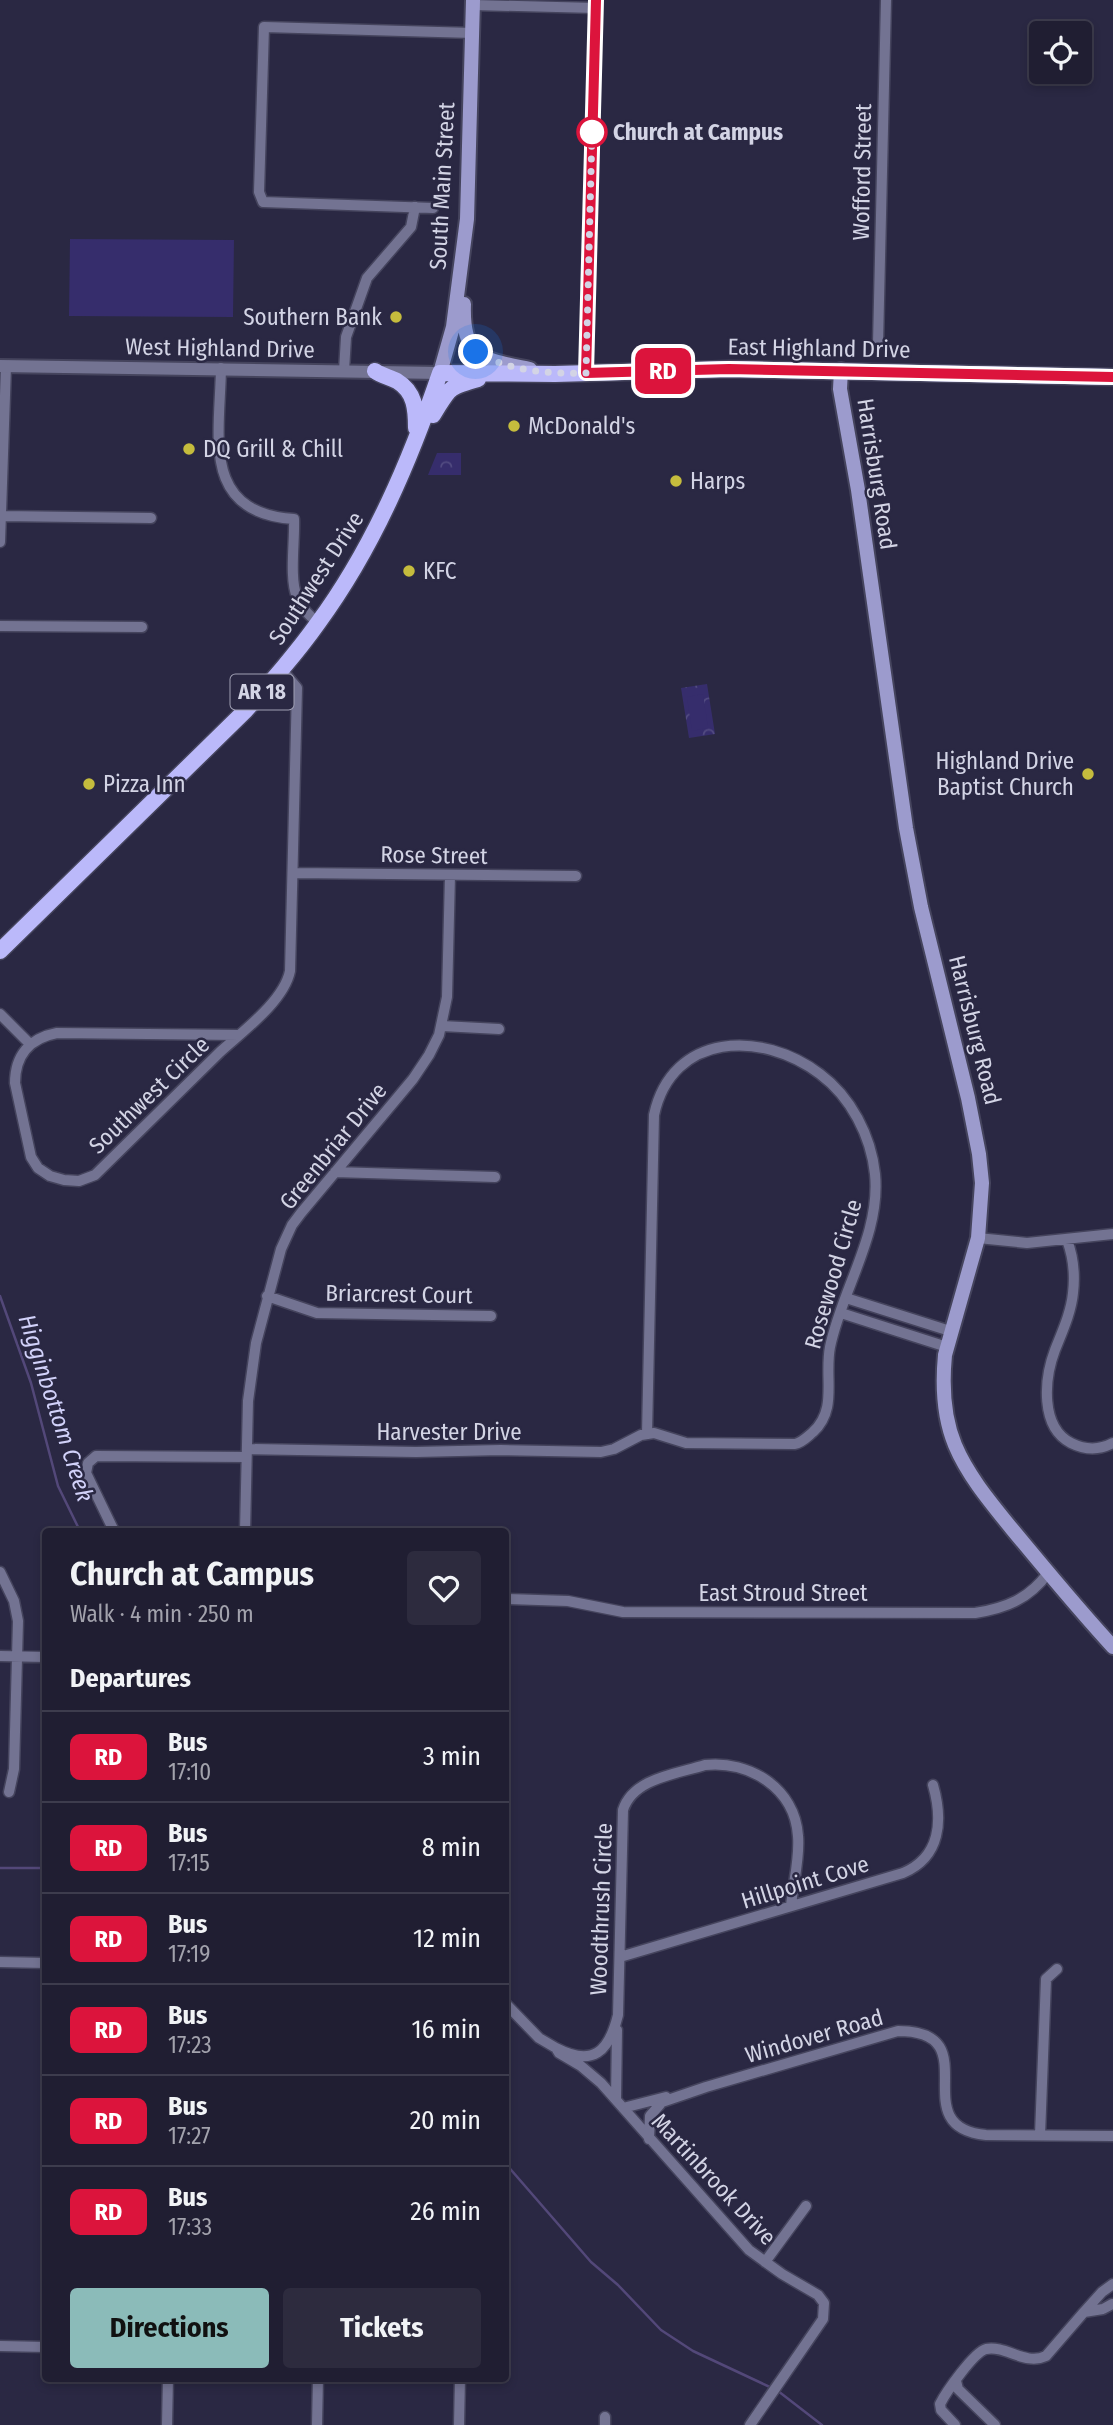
<!DOCTYPE html>
<meta charset="utf-8">
<style>
:root{--surface:#201e32;--page:#2d2b3e;--text:#f1f3f6;--muted:#a2a2ac;--line:#3d3c4d;--accent:#8bbbb9}
body{margin:0;font-family:"Fira Sans Condensed",sans-serif;background:var(--page);color:var(--text);height:100vh;display:flex;flex-direction:column;font-size:26px;white-space:nowrap}
*{box-sizing:border-box;margin:0}
p{font-size:23px;color:var(--muted)}
.icon{flex:none;width:38px;height:38px;fill:none;stroke:currentColor;stroke-width:2;stroke-linecap:round;stroke-linejoin:round}
.map{position:relative;flex:1;overflow:hidden}
.details{position:absolute;left:42px;top:1528px;width:467px;height:854px;display:flex;flex-direction:column;background:var(--surface);border-radius:7px;box-shadow:0 4px 10px #0003,0 0 0 2px var(--line)}
.details>*{flex:none}
.badge{padding:0 14px;border-radius:10px;font-size:24px;line-height:46px}
.controls{position:absolute;left:1029px;top:21px;display:grid;gap:14px}
.controls a{display:grid;place-items:center;width:63px;height:63px;border-radius:7px;background:var(--surface);box-shadow:0 4px 10px #0003,0 0 0 2px var(--line);font-size:35px}
.you{position:absolute;width:35px;height:35px;margin:-18px;border:5px solid #fff;border-radius:50%;background:#1a73e8;box-shadow:0 0 0 10px #1a73e833}
.map>.badge{position:absolute;translate:-50% -50%;box-shadow:0 0 0 4px #fff}
h2{padding:0 28px;font-size:26px;line-height:63px}
.round{display:grid;place-items:center;flex:none;width:74px;height:74px;border-radius:7px;background:var(--page)}
.overview{display:flex;align-items:center;justify-content:space-between;height:119px;padding:0 28px}
h1{font-size:33px;font-weight:700;line-height:52px}
.cta{display:flex;gap:14px;margin-top:auto;padding:14px 28px}
.cta a{flex:1;height:80px;border-radius:7px;background:var(--accent);color:#111;font-size:28px;font-weight:700;line-height:80px;text-align:center}
.cta a+a{background:var(--page);color:var(--text)}
ul{padding:0;list-style:none}
li{display:flex;align-items:center;gap:21px;height:91px;padding:0 28px;border-top:2px solid var(--line)}
li div{flex:1}
li b{display:block;font-size:26px}
li em{font-style:normal}
li .badge{min-width:77px;font-weight:700;text-align:center}
.map>svg:first-child{display:block}
.park{fill:url(#park-crowns)}
.pitch{fill:#362d6c}
.lines{fill:none;stroke-linecap:round;stroke-linejoin:round}
.stream{stroke:#534879;stroke-width:2.5}
.minor-casing{stroke:#45445d;stroke-width:13}
.tertiary-casing{stroke:#45445d;stroke-width:16}
.secondary-casing{stroke:#45445d;stroke-width:18}
.primary-casing{stroke:#45445d;stroke-width:19}
.minor{stroke:#737392;stroke-width:10}
.tertiary{stroke:#737392;stroke-width:12}
.secondary{stroke:#9c9bcd;stroke-width:14}
.primary{stroke:#bbb9fa;stroke-width:16}
.line-casing{stroke:#fff;stroke-width:16}
.line{stroke:#dc143c;stroke-width:10}
.walk{stroke:#d3d4e5;stroke-width:7;stroke-dasharray:0 12.6}
.stop-dot{fill:#fff;stroke:#dc143c;stroke-width:3.5}
.poi-dot{fill:#c5bc3d;stroke:#2a2843;stroke-width:2.5}
.labels{text-anchor:middle;dominant-baseline:central;stroke-width:5;stroke-linejoin:round;paint-order:stroke}
.shield{fill:#2a2843;stroke:#a0a0b4;stroke-width:2}
.shield-label{font-size:21px;font-weight:bold;fill:#d3d4e5}
.stop-label{font-size:23px;font-weight:bold;fill:#d3d4e5;stroke:#2a2843;text-anchor:start}
.street-label{font-size:23px;fill:#d3d4e5;stroke:#2a2843}
.poi-label{font-size:23px;fill:#d3d4e5;stroke:#2a2843;text-anchor:start}
.water-label{font-size:24px;font-style:italic;fill:#d1d1f9;stroke:#2a2843}
</style>
<div class="map">
<svg width="1113" height="2425" viewBox="0 0 1113 2425">
<defs>
<pattern id="park-crowns" width="20" height="18" patternUnits="userSpaceOnUse" patternTransform="scale(1.75)"><rect width="20" height="18" fill="#362d6c"/><path d="M2 6a3 3 0 1 1 6 0M12 15a3 3 0 1 1 6 0" fill="none" stroke="#524b81"/></pattern>
</defs>
<rect width="100%" height="100%" fill="#2a2843"/>
<!-- park -->
<path class="park" d="M437 453H461V475H428Z
M707 684 715 734 689 738 681 688Z"/>
<!-- pitch -->
<path class="pitch" d="M70 239 234 240 233 317 69 316Z
M703 694 708 728 692 731 687 697Z"/>
<g class="lines">
<!-- stream -->
<path class="stream" d="M0 1296 31 1383 58 1486 80 1531
M0 1868H46
M506 2164 591 2262 618 2285 661 2330 693 2351 772 2388
M778 2391 822 2425"/>
<!-- minor casing -->
<g class="minor-casing">
<path id="minor" d="M473 5 596 8
M433 208 263 202 259 192 264 27 473 33
M878 344 886 0
M221 368C220 435 200 513 294 519 295 541 289 578 297 597 301 608 310 616 318 623
M344 371 346 337 367 278 411 227 415 207
M586 373 596 0
M1 516 151 518
M0 542 6 366
M0 626 142 627
M293 873 576 876
M0 1014 30 1044
M442 1026 499 1029
M239 1035 57 1033C30 1038 15 1055 15 1083L31 1157 38 1168 50 1176 64 1180 79 1181 95 1175 220 1052C243 1031 284 1001 290 971L297 688 282 670
M335 1172 495 1177
M978 1238 1027 1243 1113 1234
M1067 1240C1073 1256 1075 1276 1073 1293 1071 1313 1062 1332 1055 1350 1044 1379 1040 1427 1071 1443 1085 1450 1100 1450 1113 1443
M267 1296 317 1313 491 1316
M846 1298 950 1331
M841 1313 947 1347
M247 1449 416 1452 501 1450 601 1452 614 1449 641 1435 654 1433 686 1443 795 1444C803 1442 807 1437 813 1432 838 1409 824 1378 830 1347 842 1289 881 1234 875 1174 871 1136 851 1097 820 1074 762 1030 672 1032 654 1115L647 1434
M114 1531 86 1473 88 1463 96 1456 246 1457
M245 1531 248 1401 256 1343 281 1249 292 1225 301 1213 413 1079 429 1055 439 1035 447 997 450 875
M0 1572 14 1601 18 1621 14 1769 9 1792
M506 1599 568 1601 623 1612 975 1613C1006 1608 1029 1599 1048 1573
M0 1656 46 1657
M620 1957 903 1873C941 1857 943 1820 933 1785
M0 1962 46 1963
M506 2004 539 2038 556 2048 559 2053 581 2066 601 2083 749 2250 782 2274 818 2295 824 2303 823 2319 750 2425
M556 2048C593 2067 609 2052 618 2015L623 1810C633 1778 677 1774 705 1765 749 1760 795 1788 798 1836 800 1859 793 1883 791 1906
M616 2099 617 2030
M623 2108 666 2097
M1040 2135 1046 1979 1057 1969
M649 2139 650 2116 662 2102 706 2087 898 2031C991 2031 901 2127 986 2135L1113 2136
M765 2262 806 2206
M1084 2312 1102 2292 1113 2284
M0 2346 46 2347
M956 2381 958 2389 995 2425
M167 2425 168 2378
M317 2425 318 2378
M459 2425 460 2378
M605 2425V2417
M955 2425 941 2410 940 2404C946 2392 974 2352 986 2349 1006 2345 1025 2366 1046 2356L1084 2312 1103 2309 1112 2304"/>
</g>
<!-- tertiary casing -->
<g class="tertiary-casing">
<path id="tertiary" d="M0 366 440 373"/>
</g>
<!-- secondary casing -->
<g class="secondary-casing">
<path id="secondary" d="M464 304C462 359 482 359 530 369
M841 370 840 389 858 490 906 828 921 907 968 1098 979 1154 982 1183 978 1238 945 1355C942 1386 943 1416 955 1445 968 1476 991 1503 1012 1529 1045 1569 1078 1609 1113 1647
M440 373 453 327 467 219 473 0"/>
</g>
<!-- primary casing -->
<g class="primary-casing">
<path id="primary" d="M375 371C382 376 390 377 397 381 415 392 416 409 416 428
M433 415C450 388 446 388 478 379
M0 951 246 710C271 682 296 654 318 623 373 548 410 461 440 373L555 374 729 369 1113 377"/>
</g>
<!-- minor -->
<use href="#minor" class="minor"/>
<!-- tertiary -->
<use href="#tertiary" class="tertiary"/>
<!-- secondary -->
<use href="#secondary" class="secondary"/>
<!-- primary -->
<use href="#primary" class="primary"/>
</g>
<g class="lines">
<!-- line casing -->
<g class="line-casing">
<path id="line" d="M596 0 586 373 729 369 1113 377"/>
</g>
<!-- line -->
<use href="#line" class="line"/>
<!-- walk -->
<path class="walk" d="M476 352C508 371 550 374 586 373L592 132"/>
</g>
<!-- markers -->
<circle class="stop-dot" cx="592" cy="132" r="14"/>
<g class="poi-dot">
<circle cx="396" cy="317" r="7"/>
<circle cx="514" cy="426" r="7"/>
<circle cx="189" cy="449" r="7"/>
<circle cx="676" cy="481" r="7"/>
<circle cx="409" cy="571" r="7"/>
<circle cx="1088" cy="774" r="7"/>
<circle cx="89" cy="784" r="7"/>
</g>
<g class="labels">
<!-- shield labels -->
<rect class="shield" x="230.5" y="674.5" width="63" height="35" rx="5"/>
<g class="shield-label">
<text x="262" y="692">AR 18</text>
</g>
<!-- stop labels -->
<g class="stop-label">
<text x="613" y="132">Church at Campus</text>
</g>
<!-- street labels -->
<g class="street-label">
<text transform="translate(862 172) rotate(-89)">Wofford Street</text>
<text transform="translate(442 186) rotate(-87)">South Main Street</text>
<text transform="translate(220 348) rotate(1)">West Highland Drive</text>
<text transform="translate(819 348) rotate(1)">East Highland Drive</text>
<text transform="translate(877 474) rotate(81)">Harrisburg Road</text>
<text transform="translate(316 578) rotate(-57)">Southwest Drive</text>
<text transform="translate(434 855) rotate(1)">Rose Street</text>
<text transform="translate(975 1030) rotate(76)">Harrisburg Road</text>
<text transform="translate(149 1095) rotate(-44)">Southwest Circle</text>
<text transform="translate(333 1146) rotate(-51)">Greenbriar Drive</text>
<text transform="translate(833 1274) rotate(-74)">Rosewood Circle</text>
<text transform="translate(399 1294) rotate(1)">Briarcrest Court</text>
<text x="449" y="1432">Harvester Drive</text>
<text x="783" y="1593">East Stroud Street</text>
<text transform="translate(805 1882) rotate(-17)">Hillpoint Cove</text>
<text transform="translate(601 1909) rotate(-88)">Woodthrush Circle</text>
<text transform="translate(814 2036) rotate(-16)">Windover Road</text>
<text transform="translate(714 2179) rotate(47)">Martinbrook Drive</text>
</g>
<!-- poi labels -->
<g class="poi-label">
<text x="382" y="317" text-anchor="end">Southern Bank</text>
<text x="528" y="426">McDonald's</text>
<text x="203" y="449">DQ Grill &amp; Chill</text>
<text x="690" y="481">Harps</text>
<text x="423" y="571">KFC</text>
<text x="1074" y="761" text-anchor="end">Highland Drive<tspan x="1074" dy="26">Baptist Church</tspan></text>
<text x="103" y="784">Pizza Inn</text>
</g>
<!-- water labels -->
<g class="water-label">
<text transform="translate(56 1408) rotate(72)">Higginbottom Creek</text>
</g>
</g>
</svg>
<div class="controls">
<a><svg class="icon" aria-label="locate" viewBox="0 0 24 24"><circle cx="12" cy="12" r="6"/><path d="M12 2v4M12 18v4M2 12h4M18 12h4"/></svg></a>
</div>
<div class="you" style="left:476px;top:352px"></div>
<b class="badge" style="left:663px;top:371px;background:#dc143c;color:#fff">RD</b>
<section class="details">
<div class="overview"><div><h1>Church at Campus</h1><p>Walk · 4 min · 250 m</p></div><a class="round"><svg class="icon" aria-label="heart" viewBox="0 0 24 24"><path d="M12 20l-8-8c-3-5 5-10 8-4 3-6 11-1 8 4z"/></svg></a></div>
<h2>Departures</h2>
<ul>
<li><span class="badge" style="background:#dc143c;color:#fff">RD</span><div><b>Bus</b><p>17:10</p></div><em>3 min</em></li>
<li><span class="badge" style="background:#dc143c;color:#fff">RD</span><div><b>Bus</b><p>17:15</p></div><em>8 min</em></li>
<li><span class="badge" style="background:#dc143c;color:#fff">RD</span><div><b>Bus</b><p>17:19</p></div><em>12 min</em></li>
<li><span class="badge" style="background:#dc143c;color:#fff">RD</span><div><b>Bus</b><p>17:23</p></div><em>16 min</em></li>
<li><span class="badge" style="background:#dc143c;color:#fff">RD</span><div><b>Bus</b><p>17:27</p></div><em>20 min</em></li>
<li><span class="badge" style="background:#dc143c;color:#fff">RD</span><div><b>Bus</b><p>17:33</p></div><em>26 min</em></li>
</ul>
<div class="cta"><a>Directions</a><a>Tickets</a></div>
</section>
</div>
